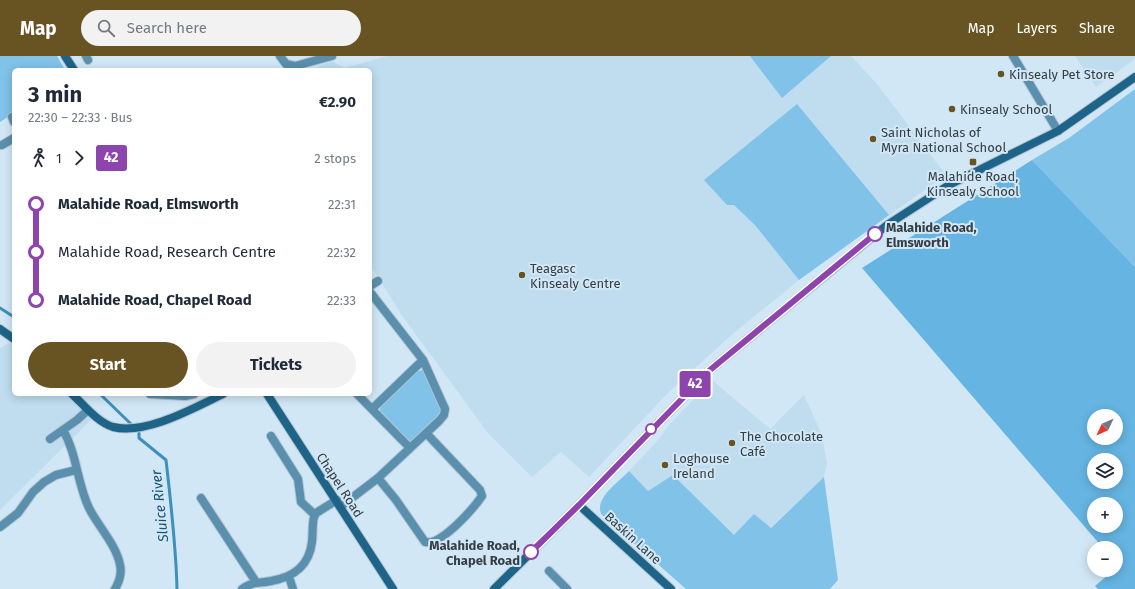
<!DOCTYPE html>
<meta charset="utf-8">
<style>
:root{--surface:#fff;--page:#f2f2f3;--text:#1f2937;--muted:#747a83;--accent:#685322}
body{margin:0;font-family:"Fira Sans",sans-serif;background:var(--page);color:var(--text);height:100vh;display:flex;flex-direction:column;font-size:15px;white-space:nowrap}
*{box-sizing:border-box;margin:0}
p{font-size:13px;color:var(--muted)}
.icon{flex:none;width:22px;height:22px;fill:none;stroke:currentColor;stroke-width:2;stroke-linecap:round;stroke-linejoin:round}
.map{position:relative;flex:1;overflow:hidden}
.sheet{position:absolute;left:12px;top:12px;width:360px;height:328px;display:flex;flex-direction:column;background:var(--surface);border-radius:6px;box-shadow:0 2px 10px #0003}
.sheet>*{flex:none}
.badge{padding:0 8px;border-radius:3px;font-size:14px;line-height:26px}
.needle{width:26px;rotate:226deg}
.buttons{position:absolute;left:1087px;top:353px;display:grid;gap:8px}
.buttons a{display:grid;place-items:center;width:36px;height:36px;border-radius:50%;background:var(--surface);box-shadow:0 2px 10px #0003;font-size:20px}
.map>.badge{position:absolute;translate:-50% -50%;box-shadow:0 0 0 2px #fff}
.legs{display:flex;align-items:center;gap:6px;height:44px;padding:0 16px;font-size:13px}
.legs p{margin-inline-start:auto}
.summary{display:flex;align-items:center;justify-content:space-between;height:68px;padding:0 16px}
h1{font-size:22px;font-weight:700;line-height:30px}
.primary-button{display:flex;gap:8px;margin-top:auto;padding:8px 16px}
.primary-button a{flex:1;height:46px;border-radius:24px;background:var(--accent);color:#fff;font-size:16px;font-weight:700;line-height:46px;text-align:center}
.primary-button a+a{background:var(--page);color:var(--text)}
ul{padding:0 16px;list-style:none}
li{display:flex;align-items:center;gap:14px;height:48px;font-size:15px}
li i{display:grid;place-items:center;width:6px;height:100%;margin:0 5px;background:currentColor}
li i::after{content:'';width:10px;height:10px;margin:-5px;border:3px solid;border-radius:50%;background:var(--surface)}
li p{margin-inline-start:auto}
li:first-child i{background:linear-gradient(#0000 50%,currentColor 0)}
li:last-child i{background:linear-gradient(currentColor 50%,#0000 0)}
header{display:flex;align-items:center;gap:24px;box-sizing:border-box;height:56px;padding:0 20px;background:var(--accent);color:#fff}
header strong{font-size:19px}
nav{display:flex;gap:22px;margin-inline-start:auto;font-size:14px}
.search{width:280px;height:36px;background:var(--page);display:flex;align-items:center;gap:10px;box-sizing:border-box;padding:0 14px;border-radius:22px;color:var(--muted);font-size:15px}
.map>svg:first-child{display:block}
.built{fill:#bfddef}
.green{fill:#81c2e9}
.forest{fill:#65b4e2;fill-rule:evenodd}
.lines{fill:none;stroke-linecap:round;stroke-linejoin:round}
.stream{stroke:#3f8fbb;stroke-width:3}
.street-casing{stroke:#b2c5d2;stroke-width:10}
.secondary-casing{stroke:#b2c5d2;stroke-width:10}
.street{stroke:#5b8fae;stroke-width:8}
.secondary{stroke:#1e6488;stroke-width:8}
.line-1-casing{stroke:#fff;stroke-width:9}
.line-1{stroke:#8e44ad;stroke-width:6}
.poi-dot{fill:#685322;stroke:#d1e7f5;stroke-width:1.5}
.stop-1-dot{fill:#fff;stroke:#8e44ad;stroke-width:2}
.labels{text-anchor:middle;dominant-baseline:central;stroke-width:4;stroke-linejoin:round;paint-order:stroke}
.poi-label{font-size:13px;fill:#353e44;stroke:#d1e7f5;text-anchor:start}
.stop-label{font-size:13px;font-weight:bold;fill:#353e44;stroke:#d1e7f5;text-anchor:start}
.street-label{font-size:13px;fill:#353e44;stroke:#d1e7f5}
.water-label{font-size:14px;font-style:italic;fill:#175474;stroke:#d1e7f5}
</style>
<header>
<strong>Map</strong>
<div class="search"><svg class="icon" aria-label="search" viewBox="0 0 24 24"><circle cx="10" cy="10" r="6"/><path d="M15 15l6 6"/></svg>Search here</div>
<nav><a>Map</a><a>Layers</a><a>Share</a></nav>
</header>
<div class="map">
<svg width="1135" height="533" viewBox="0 0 1135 533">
<rect width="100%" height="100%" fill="#d1e7f5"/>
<!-- built -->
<path class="built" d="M387 0H851L877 28 946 119 799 224 729 281 665 340 589 421 561 396 532 421 488 377 403 261 370 208V14H310L332 5 345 12Z
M1075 0H1135V3L1096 31Z
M14 285V338H68L93 362 0 454V292Z
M712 324 770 373 804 339 822 379 827 407 824 421 770 472 734 480 673 419 648 435 629 415 658 384 670 368Z"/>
<!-- green -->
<path class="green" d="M0 0H57L65 14H14V57L0 66Z
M750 0H831L782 42Z
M1135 33V211L1032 104 1069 82Z
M797 48 889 159 799 224 755 169 734 149H727L704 124Z
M423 314 439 341 442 357 412 387H409L379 356 381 350 417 315Z
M629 415 648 435 673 419 734 479 754 458 771 472 824 421 838 524 830 533H686L601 458C595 441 618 427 629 415Z"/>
<!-- forest -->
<path class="forest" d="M1032 104 1135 211V533H1098L1095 530 1114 514H1116L1118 510 1116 507V492H1103L862 212ZM1094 360H1116V382H1094ZM1094 404H1116V426H1094ZM1094 448H1116V470H1094Z"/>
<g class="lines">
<!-- stream -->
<path class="stream" d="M0 252 14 261
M100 338 131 368
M139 377V382L166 404C171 447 176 490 177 533"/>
<!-- street casing -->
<g class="street-casing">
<path id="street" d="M86 0 88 4
M280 0 286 8 295 10 332 0
M1013 0 1058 75
M12 61 14 66
M2 89 14 82
M370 230 378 225
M150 338 185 340 194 338
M357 338 410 392
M372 353 423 304
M63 374C77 398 77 427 89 452 98 470 117 490 120 509 122 517 119 526 115 533
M271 380 298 423 301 446 315 459
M50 383 77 364 88 354
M378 422 396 444 425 486C441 490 473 453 482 440L480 434 426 377
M201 442 256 526
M340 451 378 422 439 365 444 359 445 353 423 304 370 236
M0 471 18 457 33 436 44 426 56 419 76 414
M549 515 567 533
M289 521 293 533
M242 533C256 524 257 528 271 525 294 521 309 510 312 486 313 477 312 469 314 461L316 457 337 444"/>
</g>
<!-- secondary casing -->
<g class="secondary-casing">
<path id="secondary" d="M65 0 74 14
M0 273 14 283
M72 338C84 349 97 366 113 371 146 379 194 352 223 338
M267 338 393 533
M579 449 671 533
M494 533 579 449 710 314 887 169 949 129 1058 75 1135 21"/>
</g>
<!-- street -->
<use href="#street" class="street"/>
<!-- secondary -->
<use href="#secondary" class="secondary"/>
</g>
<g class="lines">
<!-- line-1 casing -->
<g class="line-1-casing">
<path id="line-1" d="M531 496 579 449 710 314 875 178"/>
</g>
<!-- line-1 -->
<use href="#line-1" class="line-1"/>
</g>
<!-- markers -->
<g class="poi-dot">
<circle cx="1001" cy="18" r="4"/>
<circle cx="952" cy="53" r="4"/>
<circle cx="873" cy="83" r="4"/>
<rect x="969" y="102" width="8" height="8" rx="2"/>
<circle cx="522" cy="219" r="4"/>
<circle cx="732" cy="387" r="4"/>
<circle cx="665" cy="409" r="4"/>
</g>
<g class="stop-1-dot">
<circle cx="875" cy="178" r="7"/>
<circle cx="651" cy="373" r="5"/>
<circle cx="531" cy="496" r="7"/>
</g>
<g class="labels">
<!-- poi labels -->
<g class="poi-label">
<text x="1009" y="18">Kinsealy Pet Store</text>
<text x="960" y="53">Kinsealy School</text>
<text x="881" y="76">Saint Nicholas of<tspan x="881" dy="15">Myra National School</tspan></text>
<text x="973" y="120" text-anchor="middle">Malahide Road,<tspan x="973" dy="15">Kinsealy School</tspan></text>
<text x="530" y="212">Teagasc<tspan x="530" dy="15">Kinsealy Centre</tspan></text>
<text x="740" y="380">The Chocolate<tspan x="740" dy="15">Café</tspan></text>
<text x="673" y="402">Loghouse<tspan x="673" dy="15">Ireland</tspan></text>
</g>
<!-- stop labels -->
<g class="stop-label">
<text x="886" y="171">Malahide Road,<tspan x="886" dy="15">Elmsworth</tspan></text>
<text x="520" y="489" text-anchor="end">Malahide Road,<tspan x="520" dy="15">Chapel Road</tspan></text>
</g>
<!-- street labels -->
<g class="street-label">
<text transform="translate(340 429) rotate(57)">Chapel Road</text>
<text transform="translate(633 482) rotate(42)">Baskin Lane</text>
</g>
<!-- water labels -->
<g class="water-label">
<text transform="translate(160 450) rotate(-96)">Sluice River</text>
</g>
</g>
</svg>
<div class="buttons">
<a><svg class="needle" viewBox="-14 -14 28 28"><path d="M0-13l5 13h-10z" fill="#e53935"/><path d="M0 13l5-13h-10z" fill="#747a83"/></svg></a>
<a><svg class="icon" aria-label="layers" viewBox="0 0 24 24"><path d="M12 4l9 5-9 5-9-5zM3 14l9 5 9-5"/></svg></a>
<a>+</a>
<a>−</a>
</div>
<b class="badge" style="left:695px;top:328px;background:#8e44ad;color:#fff">42</b>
<section class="sheet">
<div class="summary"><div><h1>3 min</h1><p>22:30 – 22:33 · Bus</p></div><b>€2.90</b></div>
<div class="legs"><svg class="icon" aria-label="walk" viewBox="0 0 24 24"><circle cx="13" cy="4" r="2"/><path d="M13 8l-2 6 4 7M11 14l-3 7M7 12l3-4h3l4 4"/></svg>1<svg class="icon" aria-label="forward" viewBox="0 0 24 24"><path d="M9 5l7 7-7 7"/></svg><b class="badge" style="background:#8e44ad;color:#fff">42</b><p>2 stops</p></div>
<ul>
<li><i style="color:#8e44ad"></i><b>Malahide Road, Elmsworth</b><p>22:31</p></li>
<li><i style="color:#8e44ad"></i><span>Malahide Road, Research Centre</span><p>22:32</p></li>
<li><i style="color:#8e44ad"></i><b>Malahide Road, Chapel Road</b><p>22:33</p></li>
</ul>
<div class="primary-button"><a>Start</a><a>Tickets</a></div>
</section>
</div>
